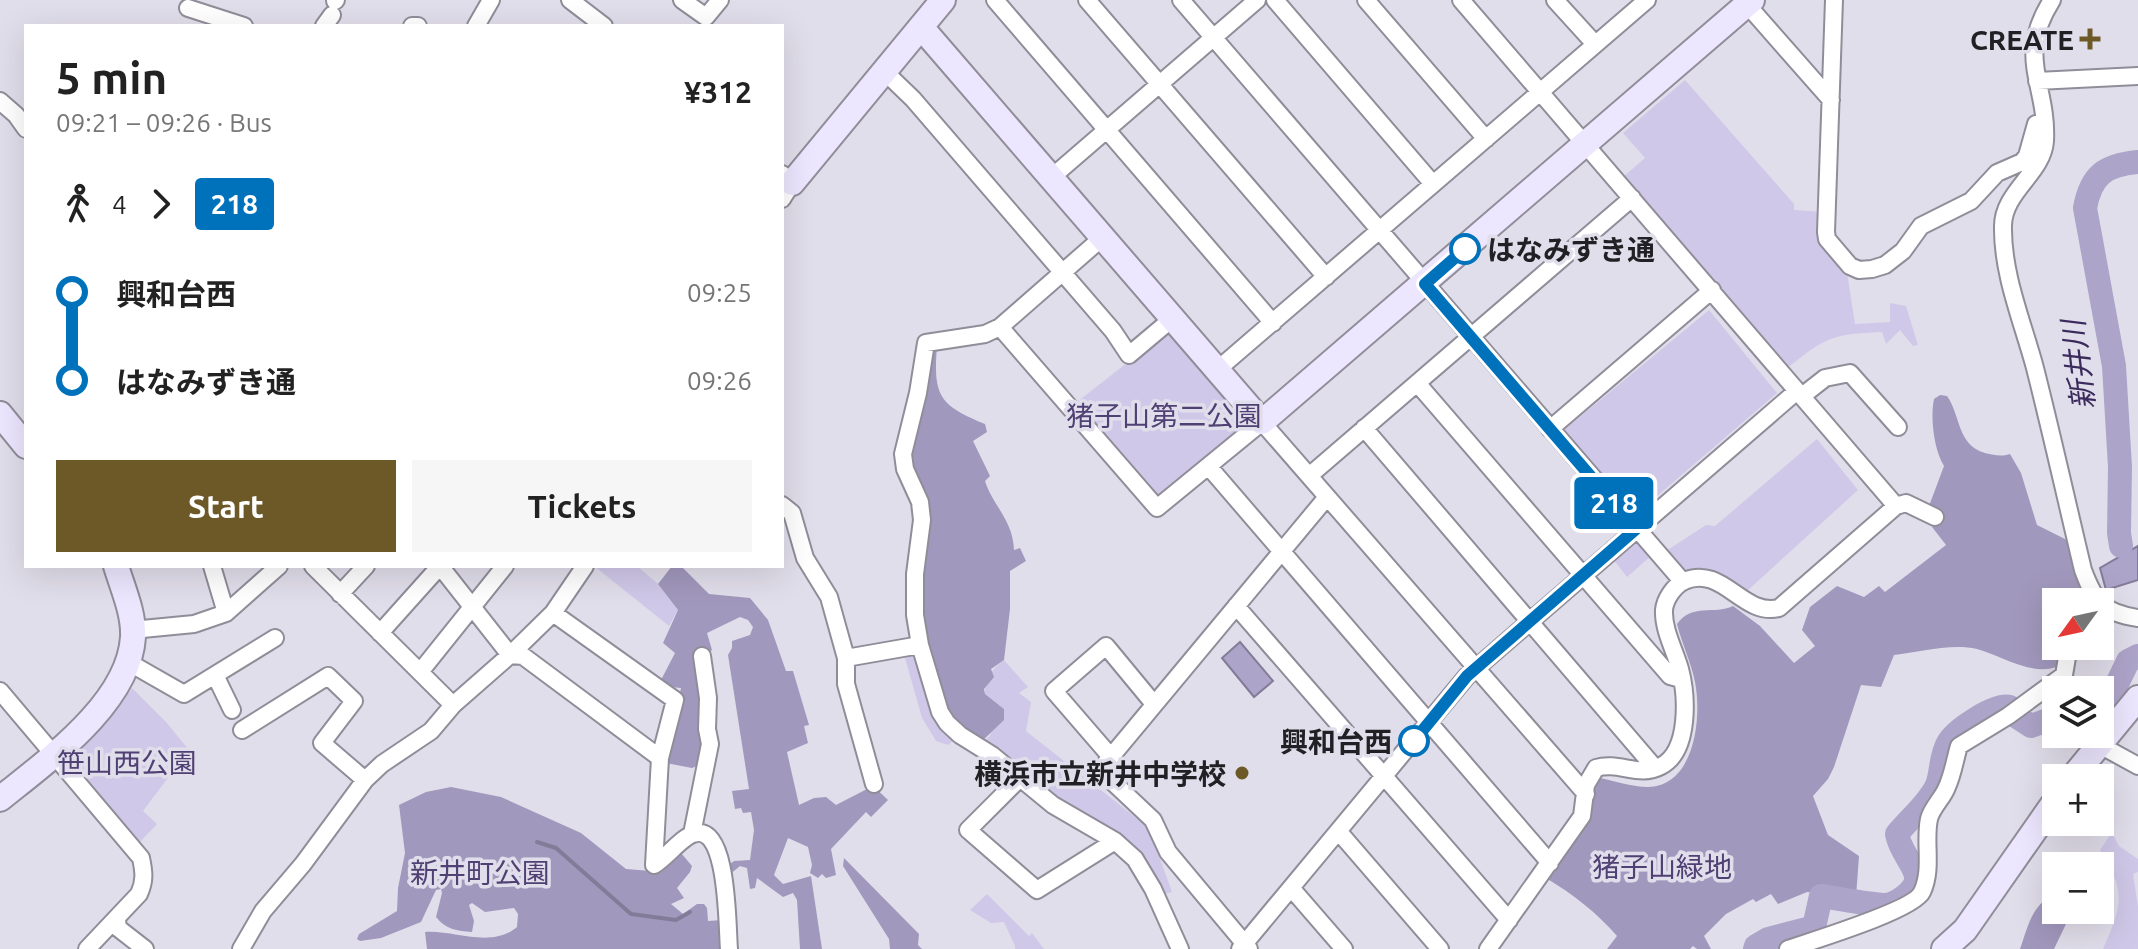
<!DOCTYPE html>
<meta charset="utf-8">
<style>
:root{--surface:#fff;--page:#f6f6f6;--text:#222;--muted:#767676;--accent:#6d5928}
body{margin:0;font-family:Ubuntu,"Noto Sans JP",sans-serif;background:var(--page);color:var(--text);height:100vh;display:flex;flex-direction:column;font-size:30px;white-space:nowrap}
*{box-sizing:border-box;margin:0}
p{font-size:26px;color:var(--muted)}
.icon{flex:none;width:44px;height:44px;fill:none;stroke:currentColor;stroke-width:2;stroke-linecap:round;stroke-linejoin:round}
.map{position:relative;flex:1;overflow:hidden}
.details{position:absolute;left:24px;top:24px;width:760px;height:544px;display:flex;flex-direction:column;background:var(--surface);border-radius:0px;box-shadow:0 8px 32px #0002}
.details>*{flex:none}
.badge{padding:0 16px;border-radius:6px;font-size:28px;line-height:52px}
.needle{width:52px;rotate:237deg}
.tools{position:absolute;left:2042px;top:588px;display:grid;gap:16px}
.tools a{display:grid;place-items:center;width:72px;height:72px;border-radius:0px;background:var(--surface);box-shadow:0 8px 32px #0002;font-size:40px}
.map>.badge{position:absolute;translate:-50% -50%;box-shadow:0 0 0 4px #fff}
.legs{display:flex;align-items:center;gap:12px;height:88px;padding:0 32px;font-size:26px}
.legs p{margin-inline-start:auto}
.summary{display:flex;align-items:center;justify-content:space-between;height:136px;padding:0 32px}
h1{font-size:44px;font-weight:700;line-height:60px}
.primary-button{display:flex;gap:16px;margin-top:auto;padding:16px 32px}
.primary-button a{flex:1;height:92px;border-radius:0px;background:var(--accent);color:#fff;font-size:32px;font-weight:700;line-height:92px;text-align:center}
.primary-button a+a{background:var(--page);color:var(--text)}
ul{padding:0 32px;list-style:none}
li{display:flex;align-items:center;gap:28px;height:88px;font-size:30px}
li i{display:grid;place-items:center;width:12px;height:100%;margin:0 10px;background:currentColor}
li i::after{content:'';width:20px;height:20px;margin:-10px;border:6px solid;border-radius:50%;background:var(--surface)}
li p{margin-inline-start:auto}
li:first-child i{background:linear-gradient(#0000 50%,currentColor 0)}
li:last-child i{background:linear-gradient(currentColor 50%,#0000 0)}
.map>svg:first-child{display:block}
.green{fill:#d0c8e8}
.forest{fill:#a198bd}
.water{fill:#ada4c9;stroke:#837c98;stroke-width:2}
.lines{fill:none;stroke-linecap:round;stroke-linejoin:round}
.stream{stroke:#837c98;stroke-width:4}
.river{stroke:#ada4c9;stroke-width:24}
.street-casing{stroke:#908d99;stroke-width:20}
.secondary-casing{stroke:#908d99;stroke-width:28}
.street{stroke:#fff;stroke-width:16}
.secondary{stroke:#ece6fe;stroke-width:24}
.line-1-casing{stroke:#fff;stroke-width:18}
.line-1{stroke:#0072bc;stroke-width:12}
.poi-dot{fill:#6d5928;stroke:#e1deeb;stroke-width:3}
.stop-1-dot{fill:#fff;stroke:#0072bc;stroke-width:4}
.labels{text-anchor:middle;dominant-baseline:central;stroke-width:7;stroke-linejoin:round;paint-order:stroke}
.poi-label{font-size:28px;font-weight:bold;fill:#212024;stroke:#e1deeb;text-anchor:end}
.stop-label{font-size:28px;font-weight:bold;fill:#212024;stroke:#e1deeb;text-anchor:start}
.park-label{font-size:28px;fill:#504174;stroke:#e1deeb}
.water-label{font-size:30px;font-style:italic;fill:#3b2b5c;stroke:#e1deeb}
</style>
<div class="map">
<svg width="2138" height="949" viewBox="0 0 2138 949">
<rect width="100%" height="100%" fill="#e1deeb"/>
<!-- green -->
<path class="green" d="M1685 80 1794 204V210L1823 212V241L1828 253 1847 272 1855 324 1890 322V303L1906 306 1918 345 1913 346 1900 330 1886 344 1882 332C1830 334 1825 338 1785 370L1623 177 1645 158 1623 133Z
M1709 310 1777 393 1635 515 1564 430Z
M1166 332 1178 334 1248 418V427L1162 500 1152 499 1072 406Z
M1817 439 1858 490 1746 592C1724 573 1710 572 1682 569L1666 551 1706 525 1715 526Z
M1633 543H1641L1651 556 1627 577 1613 559Z
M594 566H637L658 584 678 610 669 626Z
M915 648 958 737 948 745 936 741 922 718 903 651Z
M1004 660 1028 687 1019 693 1031 702 1026 731 1149 828 1172 892 1161 895 1136 854 1047 795 980 743 989 737 1004 709 985 694C985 678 992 669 1004 660Z
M132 688 166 722 189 750 143 811 157 824 140 842 72 764 74 752 120 706Z
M2112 832 2119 846 2138 859V872L2133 874 2138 906V949H2103C2122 905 2127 893 2100 850Z
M987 894 1029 936 1032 933 1044 949H1015V946L1004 922 991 923 970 910Z"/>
<!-- forest -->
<path class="forest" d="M927 346H937C933 396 939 405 985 424L987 432 973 441 990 476 985 481C993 506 1013 520 1014 550L1020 548 1026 561 1010 571V609L1004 660 991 669 994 677 984 689 985 694 1004 709V720L980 743 950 721 918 615 924 520 907 467Z
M1940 395 1947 396C1961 416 1957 445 1985 453 1995 455 2000 457 2010 454L2021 473 2037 525 2069 541 2083 591 2078 602H2056V646H2060L2056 667C2031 676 2000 655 1977 649 1951 643 1920 652 1894 655L1881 687 1861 685 1834 767 1828 779 1813 796 1828 835 1859 856 1856 897 1807 892 1778 904 1771 894 1756 902 1753 899 1726 914 1704 936 1711 949H1697L1693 946 1690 949H1607L1617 936C1596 912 1574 895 1546 878L1593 783 1600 778C1615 781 1633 787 1648 787 1695 786 1702 717 1695 682 1691 662 1682 644 1677 624 1692 603 1714 615 1733 606L1760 626 1794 663 1815 646 1802 630 1810 607 1837 586 1864 597 1879 586 1885 592 1946 545 1932 527 1943 518 1929 506 1944 466C1934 450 1930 418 1934 399Z
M672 566H681L709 594 750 598 768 620 786 671H793L809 725 804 726 808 743 787 752 799 805 814 798 826 797 836 805 869 788 871 784 888 800 871 817 866 812 831 849 836 875 826 878 822 874 818 878 810 873 812 865 808 847 788 838 774 875 783 884 811 876 822 949H800L797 900 793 893 783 897 757 878 755 888 750 889 747 868 740 866 729 875 726 867 734 861 750 860 754 830 751 812 743 813 741 808 735 809 732 791 749 789 728 655 732 648V641L750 635 753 627 748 620 740 617 707 633 712 650 699 659 704 740 697 766 692 768 666 763 681 688 671 687 661 680 675 653 663 643 678 610 658 584Z
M451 787 501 797 581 833 626 869 651 871 675 854 681 853 692 866 690 872 677 888 684 898 671 904 683 914 697 904H704L707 908 708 921 722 920 725 949H427L425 932C455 930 491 949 517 927L518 914 514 908 485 912 472 903 469 905 474 921 472 932C457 931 445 929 436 917L442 893 441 889 436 890 421 922 381 938 360 941 357 939 359 934 397 911 398 888 405 853 399 805 426 792Z
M844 858 919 934 918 945 922 949H890L889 939 843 866Z
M2053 895 2056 897V910H2063L2067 922 2054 949H2020C2028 927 2031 906 2053 895Z"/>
<!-- water -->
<path class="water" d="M2138 546V580L2106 590 2100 568Z
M1240 642 1273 681 1254 697 1222 658Z"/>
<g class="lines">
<!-- stream -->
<path class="stream" d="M537 842 556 848 631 914 676 920 690 912"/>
<!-- river -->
<path class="river" d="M2121 546 2119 533 2120 467 2114 366 2085 208C2091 175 2105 165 2138 162
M2100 703 2116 686 2128 661 2138 656
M1755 949 1756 946 1768 939 1814 927 1821 896C1842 899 1864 904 1884 905 1895 905 1916 891 1916 879 1917 867 1900 852 1897 834 1909 819 1929 803 1937 785 1942 773 1940 757 1948 743 1955 730 1995 703 2010 707L2017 717 2031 726 2056 717"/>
<!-- street casing -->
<g class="street-casing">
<path id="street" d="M570 0 604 26
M682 0 706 17 720 0
M995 0 1273 323
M1087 0 1326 277
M1181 0 1683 582
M1275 0 1433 184
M1366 0 1486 139
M1461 0 1896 506 1779 608C1742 617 1723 564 1684 581 1674 586 1665 599 1664 610 1663 630 1675 651 1680 669 1687 696 1690 751 1661 766 1639 778 1619 761 1596 768L1586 785 1582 816 1488 949
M1555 0 1595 44
M1743 0 1831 100
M1834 0 1826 232 1827 239 1850 266 1859 270 1872 269 1885 265 1903 251 1921 226 1971 201 1997 173 2022 162 2027 156 2036 124 2044 122
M2052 0C2015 58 2048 84 2045 141 2043 173 2003 192 2003 226 2002 274 2023 323 2035 368 2052 435 2067 503 2083 570 2095 602 2103 613 2138 618
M335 1 336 0
M188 8 244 26
M324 26 332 15
M412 26H418
M476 26 491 0
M885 72 913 99 1113 331 1129 355 1173 318
M2037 81 2138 76
M0 101 16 115 26 129
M782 174 792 183 782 199
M1052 177 1257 0
M1103 237 1000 327 985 334 926 343 918 393 903 454 905 469 920 502 922 520 915 574V615L920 645 940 712 947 723 960 735 992 755 1053 805 1115 841 1135 859 1153 889 1180 949
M1000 327 1157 508 1262 422 1586 794
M1217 370 1647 0
M1417 383 1670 676 1681 679
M1802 396 1825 378 1850 373 1898 427
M1364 428 1655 768
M1550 429 1712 290
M1209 467 1550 863
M1309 476 1632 198
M782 505 792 513 805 558 829 597 846 658V684L874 784
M1896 506 1906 503 1935 517
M212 566 226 613
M313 566 453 705
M440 566 510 655 523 656 660 758
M340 594 366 566
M1236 606 1509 920
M553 613 675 700 660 758 654 865
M132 630 194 624 226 613 279 566
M380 633 440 566
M846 658 920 645
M128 662 184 694 275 638
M420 672 505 566
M215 675 232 710
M0 691 141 858C144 872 145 881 139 894L87 949
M242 730 328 676 354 701 322 743 365 780
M2098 744 2138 766
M1111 757 1054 691 1106 646 1154 704
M1020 778 968 830 1037 890 1115 841
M1339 832 1440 949
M692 834 710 744 707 729 708 698 702 656
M654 865C666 858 681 838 693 834 729 820 727 930 729 949
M1292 889 1344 949
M117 920 118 928 145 949
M241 949 263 911 303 864 365 780 382 764 431 731 453 705 510 655 553 613 585 566
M1240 949 1467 676 1797 391
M1249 949 1168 852 1153 820 1100 770 1327 497
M1788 949C1811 941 1914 910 1922 892 1933 869 1924 842 1929 819 1932 807 1943 798 1947 787 1953 774 1955 759 1959 746L2008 716 2064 675 2069 646"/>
</g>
<!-- secondary casing -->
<g class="secondary-casing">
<path id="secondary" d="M921 27 1262 422 1752 0
M792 183 943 0
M0 414 26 446
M2072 778 2138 698
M0 799C48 760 129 703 133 637 134 613 123 589 116 566
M1944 949 1965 930 2056 800"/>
</g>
<!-- street -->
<use href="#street" class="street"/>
<!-- secondary -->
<use href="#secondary" class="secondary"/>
</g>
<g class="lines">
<!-- line-1 casing -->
<g class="line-1-casing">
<path id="line-1" d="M1414 741 1467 676 1636 529 1425 284 1465 249"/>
</g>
<!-- line-1 -->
<use href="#line-1" class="line-1"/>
</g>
<!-- markers -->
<g class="poi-dot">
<path d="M2086 27h8v8h8v8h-8v8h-8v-8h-8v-8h8z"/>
<circle cx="1242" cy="773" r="8"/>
</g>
<g class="stop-1-dot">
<circle cx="1465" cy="249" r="14"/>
<circle cx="1414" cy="741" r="14"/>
</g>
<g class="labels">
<!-- poi labels -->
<g class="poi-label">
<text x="2074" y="39">CREATE</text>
<text x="1226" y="773">横浜市立新井中学校</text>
</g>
<!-- stop labels -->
<g class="stop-label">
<text x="1487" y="249">はなみずき通</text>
<text x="1392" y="741" text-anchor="end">興和台西</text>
</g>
<!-- park labels -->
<g class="park-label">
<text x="1164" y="415">猪子山第二公園</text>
<text x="127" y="762">笹山西公園</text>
<text x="1662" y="866">猪子山緑地</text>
<text x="480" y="872">新井町公園</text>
</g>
<!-- water labels -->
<g class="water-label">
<text transform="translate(2078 365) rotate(-97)">新井川</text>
</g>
</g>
</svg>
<div class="tools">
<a><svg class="needle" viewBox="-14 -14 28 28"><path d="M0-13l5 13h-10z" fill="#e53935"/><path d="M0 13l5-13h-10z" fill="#767676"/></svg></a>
<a><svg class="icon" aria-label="layers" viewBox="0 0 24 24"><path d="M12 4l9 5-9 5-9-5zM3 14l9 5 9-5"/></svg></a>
<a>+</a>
<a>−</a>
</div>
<b class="badge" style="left:1614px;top:503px;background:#0072bc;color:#fff">218</b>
<section class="details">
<div class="summary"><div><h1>5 min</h1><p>09:21 – 09:26 · Bus</p></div><b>¥312</b></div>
<div class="legs"><svg class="icon" aria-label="walk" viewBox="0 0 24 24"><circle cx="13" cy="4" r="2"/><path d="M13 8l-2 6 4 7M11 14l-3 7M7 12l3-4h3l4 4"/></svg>4<svg class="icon" aria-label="forward" viewBox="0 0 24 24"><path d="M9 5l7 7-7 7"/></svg><b class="badge" style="background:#0072bc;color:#fff">218</b></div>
<ul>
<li><i style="color:#0072bc"></i><b>興和台西</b><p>09:25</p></li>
<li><i style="color:#0072bc"></i><b>はなみずき通</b><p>09:26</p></li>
</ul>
<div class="primary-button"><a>Start</a><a>Tickets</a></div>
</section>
</div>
